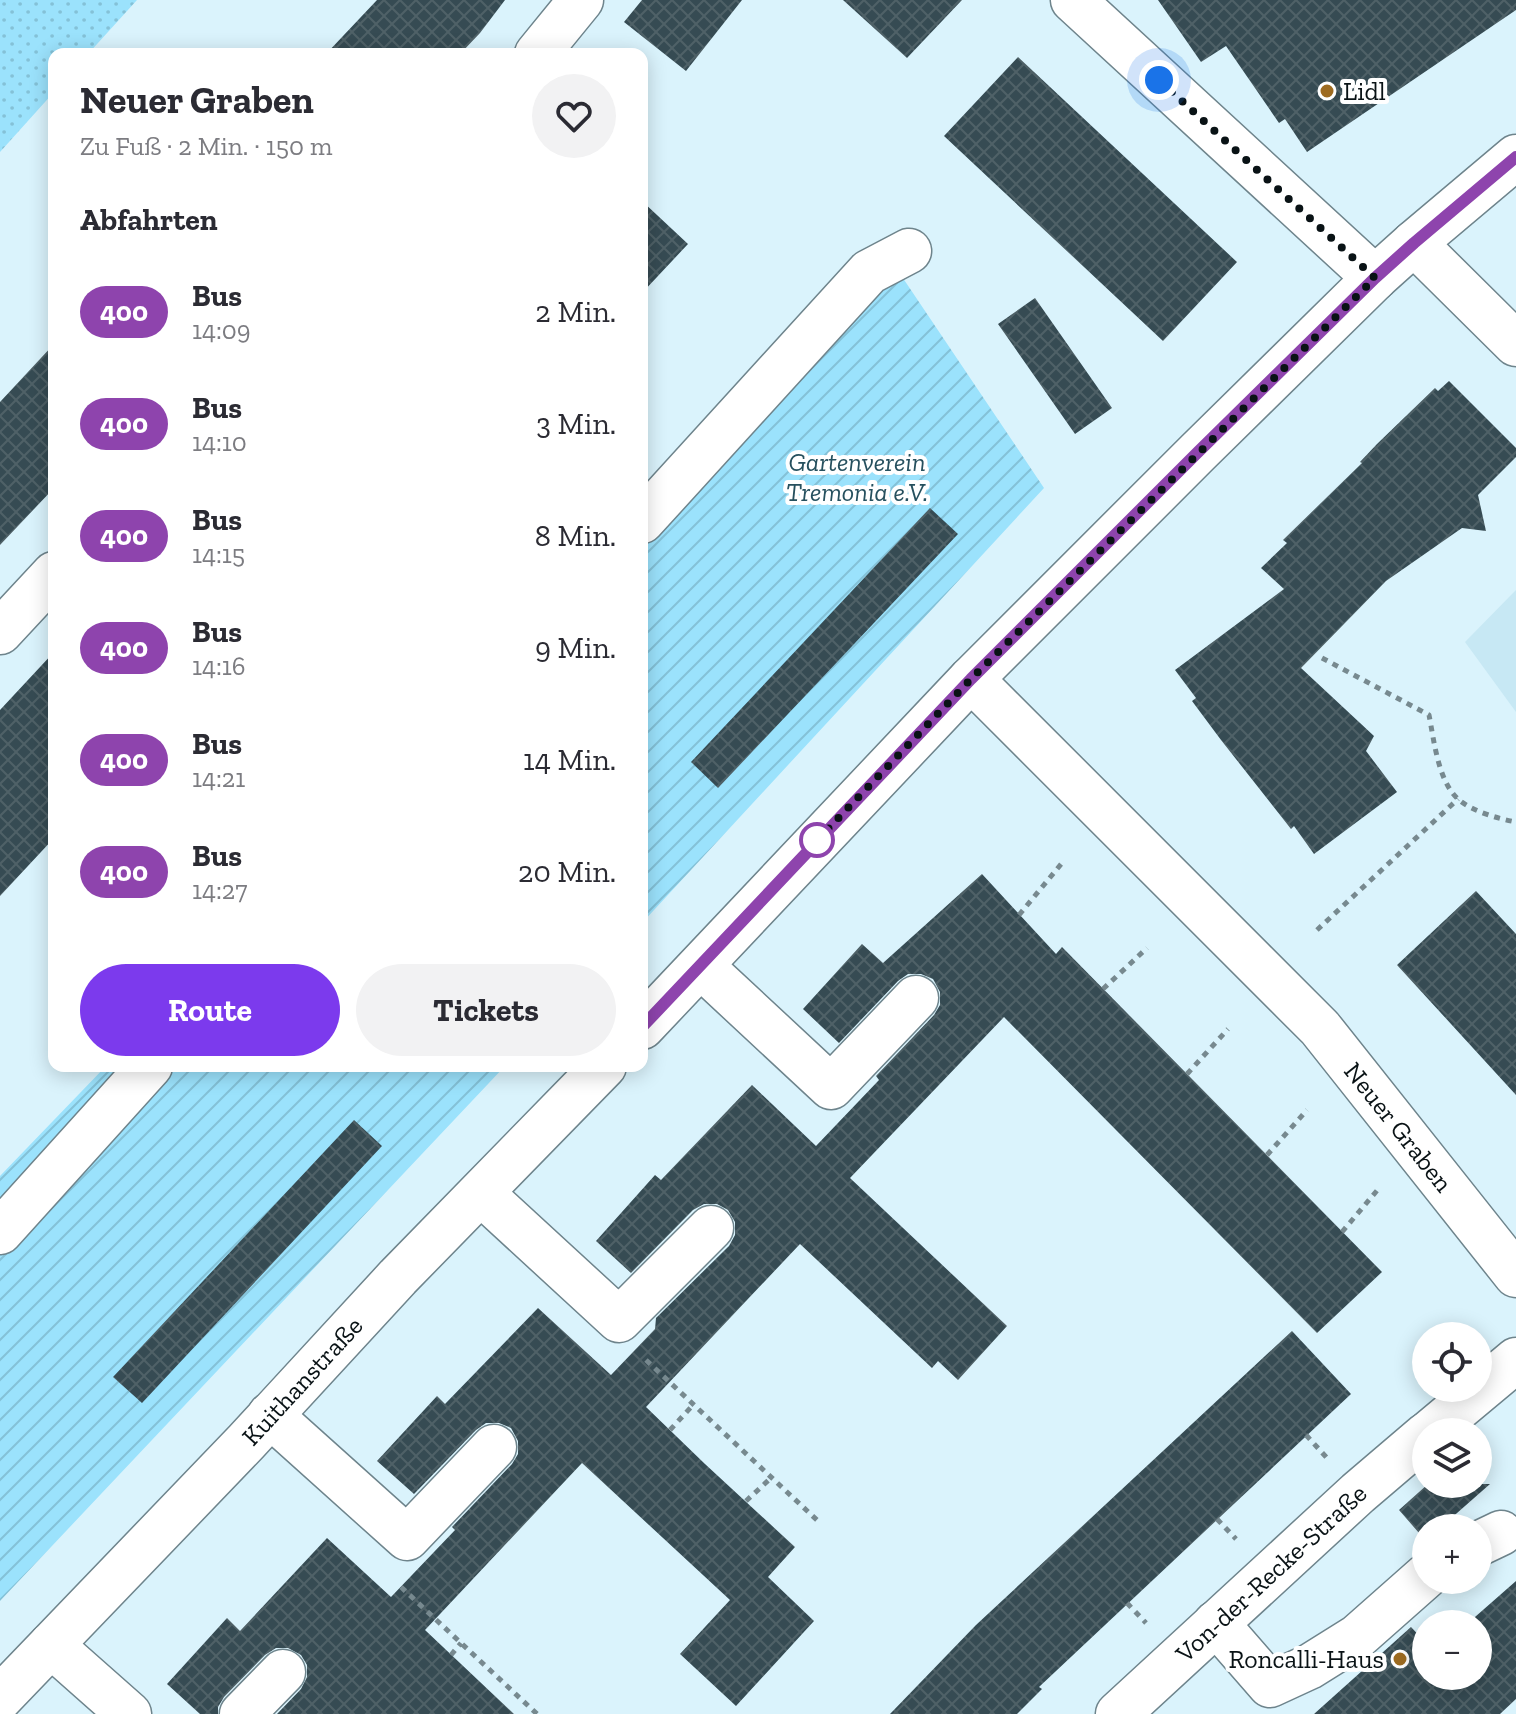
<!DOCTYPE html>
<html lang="de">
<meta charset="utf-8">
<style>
:root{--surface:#fff;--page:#f2f2f3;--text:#2b2b33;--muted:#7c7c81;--accent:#7c3aed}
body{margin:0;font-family:"Zilla Slab",serif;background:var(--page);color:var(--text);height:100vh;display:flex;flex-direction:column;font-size:30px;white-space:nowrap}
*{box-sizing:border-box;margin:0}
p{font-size:26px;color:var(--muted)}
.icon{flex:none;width:44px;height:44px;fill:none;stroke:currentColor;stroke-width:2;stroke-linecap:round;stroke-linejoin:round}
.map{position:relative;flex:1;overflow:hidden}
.drawer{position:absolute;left:48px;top:48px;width:600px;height:1024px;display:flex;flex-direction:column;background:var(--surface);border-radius:16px;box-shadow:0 4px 20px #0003}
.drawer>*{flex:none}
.badge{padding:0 16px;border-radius:26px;font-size:28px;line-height:52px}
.fabs{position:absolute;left:1412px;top:1322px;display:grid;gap:16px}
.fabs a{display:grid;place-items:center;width:80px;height:80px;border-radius:50%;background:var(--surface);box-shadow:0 4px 20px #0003;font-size:40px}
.you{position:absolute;width:40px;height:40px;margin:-20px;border:6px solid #fff;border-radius:50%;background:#1a73e8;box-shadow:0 0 0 12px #1a73e833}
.map>.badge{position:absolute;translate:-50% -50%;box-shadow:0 0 0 4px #fff}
h2{padding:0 32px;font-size:30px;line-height:72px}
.round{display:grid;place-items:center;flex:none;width:84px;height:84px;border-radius:42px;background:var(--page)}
.headline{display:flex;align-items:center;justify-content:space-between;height:136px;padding:0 32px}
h1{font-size:38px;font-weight:700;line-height:60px}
.button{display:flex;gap:16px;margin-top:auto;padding:16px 32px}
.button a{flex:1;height:92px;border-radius:48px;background:var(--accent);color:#fff;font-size:32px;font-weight:700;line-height:92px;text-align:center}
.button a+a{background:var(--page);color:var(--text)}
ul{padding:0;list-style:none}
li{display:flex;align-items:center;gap:24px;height:112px;padding:0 32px}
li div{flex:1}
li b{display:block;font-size:30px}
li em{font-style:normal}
li .badge{min-width:88px;font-weight:700;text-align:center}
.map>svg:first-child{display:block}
.built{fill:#c7e8f4}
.grass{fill:url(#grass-dots)}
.garden{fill:url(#garden-furrows)}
.building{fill:url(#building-cross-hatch)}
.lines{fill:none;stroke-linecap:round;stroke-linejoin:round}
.minor-casing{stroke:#6e848c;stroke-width:47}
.path{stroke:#77898f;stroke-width:5;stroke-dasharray:6 6;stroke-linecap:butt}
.minor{stroke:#fff;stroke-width:44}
.line-casing{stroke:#fff;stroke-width:18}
.line{stroke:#8e44ad;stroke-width:12}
.walk{stroke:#091215;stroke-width:8;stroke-dasharray:0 14.4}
.poi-dot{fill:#9d6b20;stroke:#fff;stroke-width:3}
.stop-dot{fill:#fff;stroke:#8e44ad;stroke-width:4}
.labels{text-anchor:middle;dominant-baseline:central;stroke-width:8;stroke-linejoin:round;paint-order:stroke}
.poi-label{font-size:26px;fill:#091215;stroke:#fff;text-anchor:start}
.park-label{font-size:26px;font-style:italic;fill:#26505e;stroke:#fff}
.street-label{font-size:26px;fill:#091215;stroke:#fff}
</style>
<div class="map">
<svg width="1516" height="1714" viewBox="0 0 1516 1714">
<defs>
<pattern id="grass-dots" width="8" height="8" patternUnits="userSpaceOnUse" patternTransform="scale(2)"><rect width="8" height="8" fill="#9be2fc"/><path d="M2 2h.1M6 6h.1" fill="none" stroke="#84c1d7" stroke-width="1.8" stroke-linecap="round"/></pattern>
<pattern id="garden-furrows" width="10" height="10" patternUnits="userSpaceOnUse" patternTransform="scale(2)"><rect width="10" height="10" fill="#9be2fc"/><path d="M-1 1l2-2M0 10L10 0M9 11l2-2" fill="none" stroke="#84c1d7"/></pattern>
<pattern id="building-cross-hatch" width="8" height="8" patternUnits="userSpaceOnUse" patternTransform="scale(2)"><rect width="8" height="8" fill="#364b53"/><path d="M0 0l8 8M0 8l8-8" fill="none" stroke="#4f6167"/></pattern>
</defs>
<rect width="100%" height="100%" fill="#daf3fc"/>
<!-- built -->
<path class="built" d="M1516 590V712L1465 642Z"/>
<!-- grass -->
<path class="grass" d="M0 0H137L88 54H54V92L0 152Z"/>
<!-- garden -->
<path class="garden" d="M878 241 1044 488 642 923V497Z
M106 1066H505L0 1601V1176Z"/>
<!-- building -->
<path class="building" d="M377 0H505L480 33 460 54H326Z
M642 0H742L686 71 624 22Z
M843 0H962L907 58Z
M1158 0H1516V10L1307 152 1285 119 1279 123 1226 46 1201 62Z
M1018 57 1237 262 1163 341 944 136Z
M642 201 688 244 642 293Z
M1035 298 1112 408 1075 434 998 324Z
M54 344V488L0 545V402Z
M1449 381 1516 448V457L1478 495 1486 531 1462 528 1386 581 1301 668 1374 736 1366 751 1397 792 1314 854 1294 826 1291 829 1221 740 1192 701 1196 698 1175 670 1284 589 1261 568 1287 543 1283 540 1362 463 1360 462 1377 444 1435 388 1438 391Z
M930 508 958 534 718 788 691 762Z
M54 652V838L0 896V710Z
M982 874 1056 954 1062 947 1382 1272 1317 1333 1004 1017 850 1178 1007 1326 958 1380 938 1361 932 1368 800 1244 646 1407 705 1464 795 1547 768 1577 814 1621 736 1706 680 1654 730 1600 582 1463 425 1630 514 1714H277L301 1689 307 1677V1665L301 1655 288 1648H276L265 1655 224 1697 218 1707V1714H200L167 1684 227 1618 240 1631 327 1538 391 1597 455 1530 452 1527 512 1464 518 1454V1441L511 1428 499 1423H486L476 1430 414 1494 377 1461 437 1396 445 1404 538 1308 611 1375 655 1329 656 1318 729 1246 735 1235V1222L728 1210 717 1204H704L693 1210 631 1273 596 1241 655 1175 661 1180 752 1085 816 1146 879 1080 876 1076 934 1015 940 1005V992L933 979 921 974H908L898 981 839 1043 803 1009 862 944 883 963Z
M1476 891 1516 934V1095L1397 965Z
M354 1120 382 1146 142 1403 113 1377Z
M1292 1331 1351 1394 1039 1687 1042 1689 1017 1714H890L976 1625Z
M1428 1484H1490L1440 1528H1426V1541L1399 1510Z
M1516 1581V1699L1500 1714H1314L1411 1627 1426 1643V1676H1478V1624H1467Z"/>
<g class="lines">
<!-- minor casing -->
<g class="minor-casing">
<g id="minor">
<path d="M1073 0 1375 278"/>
<path d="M537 54 581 0"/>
<path d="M1414 243 1516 344"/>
<path d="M642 521 869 272 909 251"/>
<path d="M0 632 54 574"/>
<path id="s1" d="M971 679 1320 1028 1516 1275"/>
<path d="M701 966 831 1087 916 998"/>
<path d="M642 1027 971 679 1197 453 1375 278 1414 243 1516 157"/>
<path d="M481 1193 619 1320 711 1228"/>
<path d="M0 1232 150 1066"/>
<path d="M270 1415 407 1538 494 1447"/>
<path d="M1430 1432 1516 1360"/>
<path d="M1478 1544 1501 1533"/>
<path d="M1216 1623 1270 1685 1309 1667 1357 1637 1426 1576"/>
<path d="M51 1645 129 1714"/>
<path id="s2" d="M0 1698 246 1442 398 1277 604 1066"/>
<path d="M242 1714 283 1672"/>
<path id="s3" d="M1118 1714 1358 1493 1426 1435"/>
</g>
</g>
<!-- path -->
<path class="path" d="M1322 658 1429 715C1434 740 1438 781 1458 799 1471 811 1499 819 1516 822
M1019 915 1062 863
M1317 930 1458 799
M1103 989 1147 948
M1187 1074 1228 1029
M1267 1155 1307 1110
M1342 1232 1380 1187
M646 1360 818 1521
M670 1430 693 1405
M1306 1435 1327 1458
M746 1501 772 1477
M1217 1519 1236 1539
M401 1587 537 1714
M1127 1603 1146 1623
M451 1655 461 1643"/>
<!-- minor -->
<use href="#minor" class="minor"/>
</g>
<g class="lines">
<!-- line casing -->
<g class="line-casing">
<path id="line" d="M642 1027 971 679 1197 453 1375 278 1414 243 1516 157"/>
</g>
<!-- line -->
<use href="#line" class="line"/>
<!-- walk -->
<path class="walk" d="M817 840 808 850 971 679 1375 278 1159 80"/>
</g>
<!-- markers -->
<g class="poi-dot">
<circle cx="1327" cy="91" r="8"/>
<circle cx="1400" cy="1659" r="8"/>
</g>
<circle class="stop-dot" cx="817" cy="840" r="16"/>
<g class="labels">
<!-- poi labels -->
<g class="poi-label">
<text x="1343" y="91">Lidl</text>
<text x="1384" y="1659" text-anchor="end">Roncalli-Haus</text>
</g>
<!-- park labels -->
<g class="park-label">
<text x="857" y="462">Gartenverein<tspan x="857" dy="30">Tremonia e.V.</tspan></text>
</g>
<!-- street labels -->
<g class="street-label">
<text stroke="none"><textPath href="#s1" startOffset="620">Neuer Graben</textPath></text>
<text stroke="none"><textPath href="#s2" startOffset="438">Kuithanstraße</textPath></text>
<text stroke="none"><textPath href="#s3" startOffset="208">Von-der-Recke-Straße</textPath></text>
</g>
</g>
</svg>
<div class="fabs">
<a><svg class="icon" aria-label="locate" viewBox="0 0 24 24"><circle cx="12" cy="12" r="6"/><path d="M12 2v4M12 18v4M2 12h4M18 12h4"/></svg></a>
<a><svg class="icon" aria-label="layers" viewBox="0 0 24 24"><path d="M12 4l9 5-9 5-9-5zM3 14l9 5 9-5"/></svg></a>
<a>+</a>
<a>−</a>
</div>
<div class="you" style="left:1159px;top:80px"></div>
<section class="drawer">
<div class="headline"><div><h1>Neuer Graben</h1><p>Zu Fuß · 2 Min. · 150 m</p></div><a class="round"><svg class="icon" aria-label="heart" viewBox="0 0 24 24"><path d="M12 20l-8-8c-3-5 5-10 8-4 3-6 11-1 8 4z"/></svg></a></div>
<h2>Abfahrten</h2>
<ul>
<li><span class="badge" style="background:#8e44ad;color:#fff">400</span><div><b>Bus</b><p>14:09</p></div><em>2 Min.</em></li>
<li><span class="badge" style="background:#8e44ad;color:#fff">400</span><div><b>Bus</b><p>14:10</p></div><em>3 Min.</em></li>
<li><span class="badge" style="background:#8e44ad;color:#fff">400</span><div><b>Bus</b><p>14:15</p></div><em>8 Min.</em></li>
<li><span class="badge" style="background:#8e44ad;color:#fff">400</span><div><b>Bus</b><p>14:16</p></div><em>9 Min.</em></li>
<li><span class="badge" style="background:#8e44ad;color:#fff">400</span><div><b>Bus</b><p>14:21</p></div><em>14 Min.</em></li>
<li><span class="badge" style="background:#8e44ad;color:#fff">400</span><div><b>Bus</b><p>14:27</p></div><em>20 Min.</em></li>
</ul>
<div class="button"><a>Route</a><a>Tickets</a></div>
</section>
</div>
